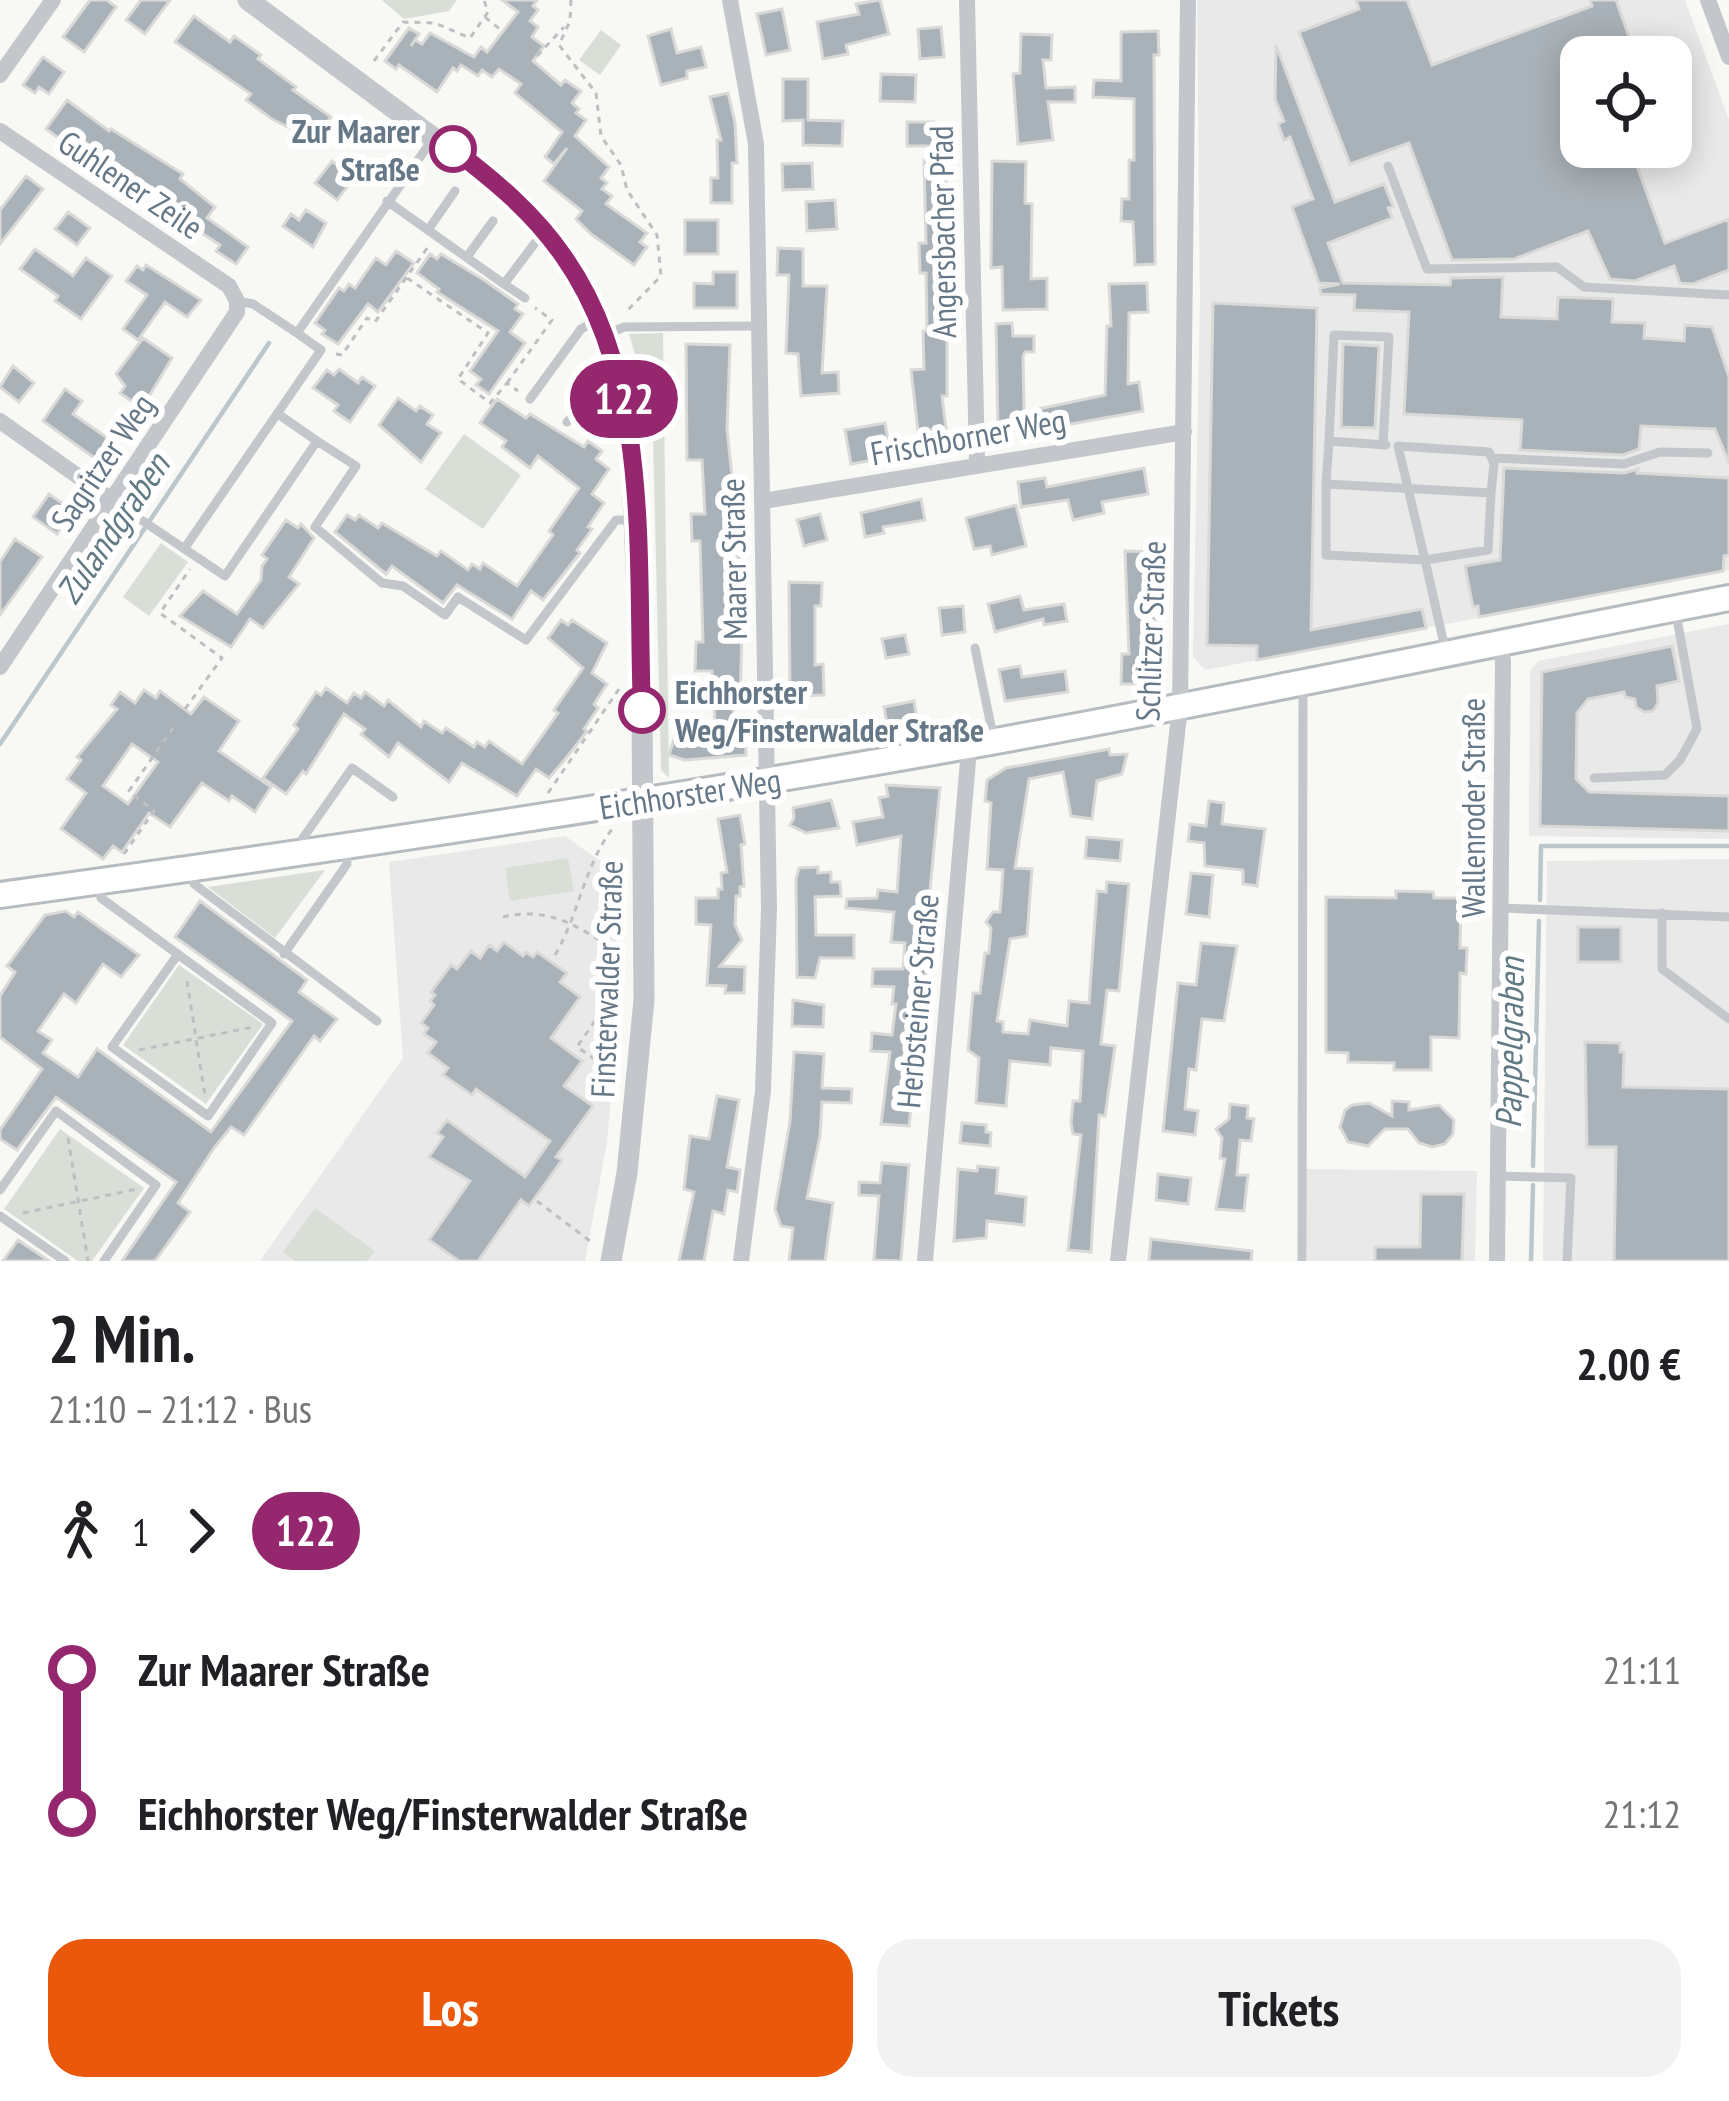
<!DOCTYPE html>
<html lang="de">
<meta charset="utf-8">
<style>
:root{--surface:#fff;--page:#f2f2f2;--text:#202124;--muted:#757577;--accent:#ea580c}
body{margin:0;font-family:"PT Sans Narrow",sans-serif;background:var(--page);color:var(--text);height:100vh;display:flex;flex-direction:column;font-size:45px;white-space:nowrap}
*{box-sizing:border-box;margin:0}
p{font-size:39px;color:var(--muted)}
.icon{flex:none;width:66px;height:66px;fill:none;stroke:currentColor;stroke-width:2;stroke-linecap:round;stroke-linejoin:round}
.map{position:relative;height:1261px;overflow:hidden}
.panel{display:flex;flex-direction:column;background:var(--surface);flex:1}
.panel>*{flex:none}
.badge{padding:0 24px;border-radius:39px;font-size:42px;line-height:78px}
.controls{position:absolute;left:1560px;top:36px;display:grid;gap:24px}
.controls a{display:grid;place-items:center;width:132px;height:132px;border-radius:24px;background:var(--surface);box-shadow:0 6px 30px #0003;font-size:60px}
.map>.badge{position:absolute;translate:-50% -50%;box-shadow:0 0 0 6px #fff}
.legs{display:flex;align-items:center;gap:18px;height:132px;padding:0 48px;font-size:39px}
.legs p{margin-inline-start:auto}
.headline{display:flex;align-items:center;justify-content:space-between;height:204px;padding:0 48px}
h1{font-size:66px;font-weight:800;line-height:90px}
.button{display:flex;gap:24px;margin-top:auto;padding:24px 48px}
.button a{flex:1;height:138px;border-radius:36px;background:var(--accent);color:#fff;font-size:48px;font-weight:800;line-height:138px;text-align:center}
.button a+a{background:var(--page);color:var(--text)}
ul{padding:0 48px;list-style:none}
li{display:flex;align-items:center;gap:42px;height:144px;font-size:45px}
li i{display:grid;place-items:center;width:18px;height:100%;margin:0 15px;background:currentColor}
li i::after{content:'';width:30px;height:30px;margin:-15px;border:9px solid;border-radius:50%;background:var(--surface)}
li p{margin-inline-start:auto}
li:first-child i{background:linear-gradient(#0000 50%,currentColor 0)}
li:last-child i{background:linear-gradient(currentColor 50%,#0000 0)}
.map>svg:first-child{display:block}
.built{fill:#e8e9e8;fill-rule:evenodd}
.green{fill:#d9dfd6}
.lines{fill:none;stroke-linecap:round;stroke-linejoin:round}
.stream{stroke:#bbc7cb;stroke-width:4.5}
.building{fill:#a9b2b8;stroke:#d9d9d7;stroke-width:3;fill-rule:evenodd}
.secondary-casing{stroke:#b5bbbf;stroke-width:30}
.path{stroke:#bdbfc2;stroke-width:3;stroke-dasharray:6 6;stroke-linecap:butt}
.service{stroke:#c3c7cb;stroke-width:9}
.minor{stroke:#c3c7cb;stroke-width:16}
.tertiary{stroke:#c3c7cb;stroke-width:21}
.secondary{stroke:#fff;stroke-width:24}
.line-1-casing{stroke:#fff;stroke-width:27}
.line-1{stroke:#95276e;stroke-width:18}
.stop-1-dot{fill:#fff;stroke:#95276e;stroke-width:6}
.labels{text-anchor:middle;dominant-baseline:central;stroke-width:12;stroke-linejoin:round;paint-order:stroke}
.stop-label{font-size:33px;font-weight:bold;fill:#667887;stroke:#fff;text-anchor:end}
.street-label{font-size:33px;fill:#667887;stroke:#fff}
.water-label{font-size:36px;font-style:italic;fill:#627a83;stroke:#fff}
</style>
<div class="map">
<svg width="1729" height="1261" viewBox="0 0 1729 1261">
<rect width="100%" height="100%" fill="#f8f8f5"/>
<!-- built -->
<path class="built" d="M1197 0H1685L1729 120V570L1205 670 1193 657 1200 302ZM1581 57H1671V147H1581Z
M1729 624V839L1529 836 1530 671 1538 661Z
M565 836 618 874 619 1009 607 1142 585 1261H260L403 1058 389 862Z
M1729 859V1261H1543L1547 861Z
M1306 1169 1477 1171 1475 1261H1307Z"/>
<!-- green -->
<path class="green" d="M382 0H457L449 11 404 19Z
M601 30 621 45 600 75 579 60Z
M663 333 669 778 661 770 653 437 646 391 629 334Z
M464 434 521 475 483 529 425 489Z
M161 543 188 562 149 616 123 597Z
M568 858 574 891 510 901 505 868Z
M325 870 275 938 208 887Z
M179 965 263 1024 206 1104 123 1045Z
M60 1129 144 1188 92 1261H78L4 1209Z
M315 1208 375 1251 367 1261H295L283 1252Z"/>
<g class="lines">
<!-- stream -->
<path class="stream" d="M0 744 269 343
M1540 900 1541 846H1729
M1533 1166 1539 921
M1531 1261 1533 1185"/>
</g>
<!-- building -->
<path class="building" d="M90 0H107L116 7 84 52 63 37Z
M141 0H170L145 34 126 20Z
M502 0H537L533 6 538 10 530 21 538 27 532 37 544 46 533 61 561 85 565 80 581 91 572 103 579 109 576 113 586 120 575 136 609 167 601 178 607 183 602 189 612 196 606 204 647 233 640 242 647 247 634 265 591 234 576 219 582 211 544 181 567 148 554 164 545 157 562 132 515 93 521 84 499 69 492 77 482 70 478 76 461 65 457 71 453 68 437 92 399 65 396 69 385 61 409 28 419 34 411 46 415 40 422 44 430 33 474 57 481 47 487 52 518 12Z
M880 0 889 34 846 45 848 54 823 59 817 22 859 14 856 4Z
M1356 0H1407L1432 65 1592 6 1590 0H1616L1636 57H1581V147H1630L1665 243 1729 219V270L1693 284 1680 283 1674 266 1635 281 1610 279 1588 231 1514 259 1452 260 1409 143 1350 164 1299 32 1359 9Z
M782 9 790 50 766 55 757 14Z
M194 16 230 42 234 36 261 55 258 59 296 87 293 90 331 117 314 140 272 119 246 100 251 94 175 42Z
M941 27 944 57 920 59 918 29Z
M671 29 677 53 701 47 706 67 687 71V78L661 85 648 36Z
M1158 31 1159 55H1154L1155 264 1135 265 1133 222 1121 221 1122 199H1129V160H1134V99L1093 97 1094 80 1121 81V32Z
M1021 34 1052 35 1051 60H1043L1046 88 1075 87V102H1048L1053 140 1018 144 1013 74 1020 73Z
M1276 45 1335 202 1384 184 1393 206 1388 208 1392 218 1328 243 1343 283 1450 285 1451 278 1503 277 1501 317 1557 319 1558 297 1613 299 1612 322 1645 323 1644 338 1684 341 1685 325 1712 327 1729 377V463L1715 429 1641 426 1639 449 1623 455 1520 450 1522 420 1404 414 1409 312 1354 310 1355 295 1321 294 1320 288 1340 284 1319 283 1292 207 1313 199 1290 137 1284 140 1278 124 1284 121 1275 99Z
M43 57 64 72 49 94 39 87 35 93 23 85Z
M881 74 916 75 915 102 880 101Z
M783 79H808V120L843 121 842 146 803 145V120L783 121Z
M728 93 735 123 737 163H732V203H711V178H718L717 140H721L710 97Z
M67 100 109 131 111 129 183 174 180 179 215 207 207 218 248 247 236 264 216 251 220 245 179 218 172 210 175 207 139 179 82 140 75 150 46 129Z
M907 122H934V146H907Z
M924 160 947 161V396H942L948 445 920 448 911 370 924 369 923 331H927L926 273H920L919 243H926Z
M332 161 354 178 337 200 315 183Z
M992 161 1026 162 1025 203 1032 204 1031 279 1047 278V309L1003 310 1002 267 991 268Z
M812 163 813 189 783 190 782 164Z
M26 176 43 189 0 244V210Z
M835 200 837 229 807 231 806 202Z
M306 210 326 223 313 247 283 226 291 214 299 220Z
M68 212 90 228 77 245 55 229Z
M685 220H718V254H685Z
M778 248 803 249V286H827L822 373 838 372 839 393 801 396 798 354 786 353 789 275H777Z
M35 249 73 276 86 258 112 276 81 319 55 301 58 296 20 269Z
M396 251 414 263 378 312 368 304 338 344 322 334 325 330 315 323 339 288 344 291 349 284 355 288 376 258 386 265Z
M430 254 437 259 441 254 484 280 518 304 515 309 523 314 510 332 525 343 489 394 476 385 481 379 470 371 498 331 437 292 439 289 417 273Z
M146 265 201 300 187 317 165 302 138 340 123 329 147 295 126 281 137 266 143 270Z
M713 272H737V308H694V283L713 284Z
M1147 283 1148 312 1129 313 1128 384 1139 382 1143 411 1038 430H998L996 324 1012 323 1013 336H1034V352H1025L1023 356 1024 412 1105 395 1107 326H1111L1109 284Z
M1213 303 1317 308 1311 630 1422 609 1426 628 1257 660V646L1207 645Z
M143 338 172 358 142 408 120 393 125 386 116 374Z
M686 344 730 345 727 429 734 496H730L731 557H739L742 629 740 704H733L734 735 745 734 746 755 685 760 669 755 675 736 704 742V723H715L712 671H695L696 642H703L700 541H692L691 514H705L702 460H687Z
M1343 344 1379 346 1375 428 1341 427Z
M13 366 34 383 19 402 0 387Z
M339 369 358 383 362 377 375 386 350 422 334 411 338 405 313 388 327 370 334 375Z
M65 389 82 401 73 414 116 444 103 464 43 421Z
M398 398 416 411 420 406 433 415 427 424 441 433 421 462 379 425Z
M497 399 526 418 530 414 584 447 588 441 602 451 596 459 609 469 592 494 604 503 588 527 592 529 577 550 580 553 543 600 531 591 512 619 457 585 443 603 392 566 386 574 335 532 347 515 355 520 359 515 378 528 382 523 437 556 441 551 468 570 472 564 480 569 483 563 517 586 553 535 549 531 579 488 538 456 530 468 502 447 506 441 480 423Z
M885 423 891 457 851 464 845 430Z
M1144 468 1148 494 1102 502 1104 513 1073 520 1068 500 1021 507 1018 482 1045 478 1047 487Z
M1504 468 1624 473 1638 469 1637 473 1729 478V555L1724 556 1723 571 1479 617 1478 606 1473 607 1465 566 1500 560Z
M49 494 73 511 57 534 33 517Z
M921 499 925 520 883 527 884 533 865 537 861 513Z
M1016 505 1026 546 992 555 990 546 974 549 966 518Z
M820 514 827 540 804 546 797 520Z
M286 520 298 528 301 524 314 538 289 577 299 584 263 628 250 619 231 647 180 616 203 591 237 614 261 580 262 566 267 559 262 555Z
M15 539 42 557 0 615V562Z
M1125 551 1156 552 1155 629H1149L1148 684H1121L1122 654H1129Z
M789 582 822 583 821 606H815V665L823 664 824 695 790 696Z
M1020 596 1024 610 1064 604 1067 621 1044 625 1043 619 995 632 988 604Z
M963 606 965 632 942 635 939 608Z
M561 620 568 625 572 620 607 643 592 673 607 684 594 704 598 708 584 729 587 731 567 757 549 778 536 769 517 796 462 763 449 782 398 743 389 757 361 734 365 729 344 714 306 774 303 771 286 794 263 778 298 729 294 725 316 692 321 695 326 688 347 703 354 693 361 698 365 692 384 706 388 700 421 727 424 721 442 733 446 728 474 747 477 742 485 747 489 741 522 764 558 713 554 710 583 668 548 638Z
M905 635 909 654 886 658 882 639Z
M1672 646 1679 681 1657 686 1658 703 1653 711 1644 712 1636 707 1635 699 1625 697 1624 692 1588 699 1577 713 1576 779 1589 792 1729 796V831L1540 826 1542 672Z
M1020 666 1022 677 1065 671 1068 692 1005 701 999 670Z
M144 690 156 698 160 691 191 714 204 697 239 721 219 751 271 787 255 812 232 796 229 801 202 783 170 827 149 813 122 852 113 846 103 859 61 829 86 793 67 779 81 760 77 757 117 709 111 705 120 692 135 703ZM132 744 158 762 128 804 103 786Z
M914 701 918 725 888 730 884 707Z
M841 721 842 741 792 745 790 725Z
M1109 749 1110 755 1127 754 1122 774 1097 781 1092 819 1071 816 1063 772 1029 779 1015 868 1032 869 1027 936 1010 939 997 1021 1003 1022V1032L1028 1034 1030 1020 1067 1026 1069 1001 1089 1003 1097 891 1106 892 1107 882 1129 884 1119 991 1107 990 1101 1044 1115 1046 1105 1116 1099 1115 1091 1252 1068 1250 1081 1135 1073 1134 1071 1123 1073 1101H1080L1083 1051 1051 1048 1050 1065 1010 1061 1006 1106 976 1103 979 1058 968 1050 973 993H980L985 953H989L991 928 986 922 993 912H1000L1003 870 987 869 991 803 985 801 987 780 1006 768Z
M886 785 940 788 928 910H932L929 945 909 1126 881 1124 890 1052 871 1051 872 1033 892 1035 896 1004H892L894 987 872 986 873 969H903L905 943 891 942 894 912 846 908 847 899 877 898 878 890 897 892 901 836 857 845 853 822 883 817 879 798 888 796Z
M831 800 839 828 806 833 790 825 794 818 793 808Z
M1209 801 1224 803 1222 824 1265 829 1257 886 1243 884V870L1205 866 1204 843 1188 841 1190 824 1206 826Z
M740 815 745 844 741 845 744 886 740 887V896H736L735 925 742 940 720 966 745 967 744 993H725L726 986 707 985 711 925 696 924V898H718V889H722L721 873 727 872 718 819Z
M1087 837 1122 840 1120 861 1085 858Z
M818 867V873L831 872V882H840L841 896 815 897 816 935H854V958H820L815 978 797 977 796 879 799 868Z
M1191 873 1213 875 1209 917 1186 914Z
M1396 891 1433 892 1434 898H1461L1460 948H1467L1466 974 1460 973 1459 1038 1431 1037V1070H1394V1063L1348 1062V1053L1326 1052V897L1396 898Z
M200 901 307 980 299 992 337 1019 320 1041 314 1036 244 1135 231 1127 214 1148 178 1203 190 1212 155 1261H122L176 1182 56 1097 17 1150 0 1139V1130L42 1069 0 1037V996L15 972 7 966 45 915 66 911 74 917 78 912 139 955 121 977 103 964 76 1003 64 994 38 1031 52 1040 43 1053 78 1077 97 1049 211 1132 292 1021 175 937Z
M1578 927H1621V962H1578Z
M504 942 523 956 526 952 533 957 537 952 567 973 560 982 580 997 551 1038 582 1061 564 1086 593 1106 556 1157 562 1160 529 1206 521 1200 478 1261H459L429 1240 470 1181 429 1157 443 1137 437 1133 447 1120 525 1177 550 1141 476 1089 472 1095 443 1075 448 1068 428 1053 436 1042 424 1034 428 1028 421 1023 434 1005 430 1001 435 995 431 992 451 965 457 969 471 951 480 958 489 945 497 951Z
M1201 943 1237 946 1224 1021 1202 1019 1196 1070 1189 1069 1185 1109 1198 1111 1195 1135 1163 1131 1178 983 1196 985Z
M793 1000 824 1005 823 1027 792 1026Z
M1585 1042 1620 1043V1052H1624L1623 1087 1729 1089V1261H1614L1616 1147H1587Z
M794 1052 824 1054 822 1088 852 1089 851 1103 822 1102 820 1136 807 1198 833 1203 825 1261H789L793 1228 781 1226 775 1209 790 1121Z
M717 1096 739 1100 727 1167 740 1170 737 1192 728 1190 724 1214 713 1211 704 1261H679L694 1192 684 1189 690 1136 709 1139Z
M1392 1101 1409 1102V1110L1439 1105 1454 1120 1453 1134 1445 1144 1432 1147 1419 1143 1408 1129H1385L1368 1146 1348 1142 1340 1127 1345 1110 1352 1105 1369 1103 1392 1116Z
M1230 1104 1248 1106 1247 1118 1254 1119 1251 1141 1240 1140 1237 1175H1248L1244 1211 1216 1209 1225 1159 1220 1158 1222 1138 1216 1129 1229 1119Z
M962 1123 986 1125V1132L991 1133 990 1146 960 1143Z
M882 1163 909 1165 901 1261 874 1260 879 1196 859 1195V1182L880 1183Z
M978 1166 998 1168 996 1193 1026 1197 1024 1225 987 1221 986 1238 954 1241 958 1169 977 1171Z
M1158 1174 1191 1178 1188 1204 1156 1200Z
M1421 1194H1464L1462 1261H1375V1247H1420Z
M1151 1239 1252 1251 1251 1261H1149Z
M18 1240 49 1261H3Z"/>
<g class="lines">
<!-- secondary casing -->
<g class="secondary-casing">
<path id="secondary" d="M0 895C322 851 642 804 962 747 1218 702 1473 647 1729 598"/>
</g>
<!-- path -->
<path class="path" d="M571 0 570 21 559 45 596 93 601 136 621 165 627 190 657 235 661 276 626 312
M485 17 502 31
M537 56 564 27
M374 61 403 22 435 23 470 38 488 12 484 0
M407 278 488 333 458 379 490 403 507 383 518 391
M336 354 342 355 367 318 375 322 428 247
M507 383 552 320 535 308
M185 709 222 658 160 613 190 569
M548 793 619 689
M124 854 154 811 129 791 173 728
M503 917C551 905 584 930 622 955
M555 955C579 914 584 867 612 829
M187 981 205 1096
M139 1050 253 1027
M615 1073 577 1047 623 980
M68 1138 88 1261
M537 1201 594 1244
M23 1213 137 1189"/>
<!-- service -->
<path class="service" d="M1388 166 1427 269 1557 267 1584 287 1729 295
M387 201 504 284 541 235
M428 230 455 191
M467 257 493 221
M504 284 525 298
M237 301 253 304 297 333 432 140
M610 333 624 327 760 326
M530 399 581 329 599 319
M278 414 317 441
M567 422 602 385 617 381
M1329 441 1334 335 1389 337 1383 445
M1493 458 1624 464 1660 452 1708 453
M1326 484 1329 441 1386 445
M113 501 225 576 317 441 356 466 315 527 382 583 403 586 445 615 458 597 526 640 616 520H634
M184 549 321 350 297 333
M975 648 993 736
M1446 653 1425 560 1326 555V484L1491 493 1488 550 1425 560 1398 446 1489 452 1494 464 1491 493
M1594 778 1665 775 1680 760 1697 729 1676 613
M305 848 303 838 352 768 393 797
M190 869 194 884 377 1021
M98 884 101 898 272 1023 208 1116 112 1047 178 954
M1502 908 1729 917
M1662 913V969L1729 1019
M284 954 347 864 346 848
M1498 1176 1571 1178 1567 1261
M0 1190 56 1111 156 1185 104 1261
M0 1216 65 1261
M1302 1261 1303 683"/>
<!-- minor -->
<path class="minor" d="M730 0 756 144 769 908 763 1091 741 1261
M967 0 977 463
M1708 0 1729 57
M0 75 53 0
M0 131 229 286 237 301V312L0 667
M0 421 113 501
M763 501 1184 432
M925 1261 968 761 966 746
M1118 1261 1180 707 1188 0
M1497 1261 1503 661 1499 644"/>
<!-- tertiary -->
<path class="tertiary" d="M248 0 513 197 564 256 584 288 607 334 621 381 631 449 642 710 644 1000 627 1173 611 1261"/>
<!-- secondary -->
<use href="#secondary" class="secondary"/>
</g>
<g class="lines">
<!-- line-1 casing -->
<g class="line-1-casing">
<path id="line-1" d="M453 149C495 181 534 213 564 257 653 384 636 561 642 710"/>
</g>
<!-- line-1 -->
<use href="#line-1" class="line-1"/>
</g>
<!-- markers -->
<g class="stop-1-dot">
<circle cx="453" cy="149" r="21"/>
<circle cx="642" cy="710" r="21"/>
</g>
<g class="labels">
<!-- stop labels -->
<g class="stop-label">
<text x="420" y="130">Zur Maarer<tspan x="420" dy="38">Straße</tspan></text>
<text x="675" y="691" text-anchor="start">Eichhorster<tspan x="675" dy="38">Weg/Finsterwalder Straße</tspan></text>
</g>
<!-- street labels -->
<g class="street-label">
<text transform="translate(131 184) rotate(34)">Guhlener Zeile</text>
<text transform="translate(942 232) rotate(-91)">Angersbacher Pfad</text>
<text transform="translate(968 436) rotate(-10)">Frischborner Weg</text>
<text transform="translate(102 462) rotate(-56)">Sagritzer Weg</text>
<text transform="translate(733 559) rotate(-91)">Maarer Straße</text>
<text transform="translate(1150 631) rotate(-88)">Schlitzer Straße</text>
<text transform="translate(690 793) rotate(-9)">Eichhorster Weg</text>
<text transform="translate(1472 808) rotate(-90)">Wallenroder Straße</text>
<text transform="translate(606 979) rotate(-88)">Finsterwalder Straße</text>
<text transform="translate(917 1001) rotate(-85)">Herbsteiner Straße</text>
</g>
<!-- water labels -->
<g class="water-label">
<text transform="translate(112 528) rotate(-56)">Zulandgraben</text>
<text transform="translate(1509 1043) rotate(-89)">Pappelgraben</text>
</g>
</g>
</svg>
<div class="controls">
<a><svg class="icon" aria-label="locate" viewBox="0 0 24 24"><circle cx="12" cy="12" r="6"/><path d="M12 2v4M12 18v4M2 12h4M18 12h4"/></svg></a>
</div>
<b class="badge" style="left:624px;top:399px;background:#95276e;color:#fff">122</b>
</div>
<section class="panel">
<div class="headline"><div><h1>2 Min.</h1><p>21:10 – 21:12 · Bus</p></div><b>2.00 €</b></div>
<div class="legs"><svg class="icon" aria-label="walk" viewBox="0 0 24 24"><circle cx="13" cy="4" r="2"/><path d="M13 8l-2 6 4 7M11 14l-3 7M7 12l3-4h3l4 4"/></svg>1<svg class="icon" aria-label="forward" viewBox="0 0 24 24"><path d="M9 5l7 7-7 7"/></svg><b class="badge" style="background:#95276e;color:#fff">122</b></div>
<ul>
<li><i style="color:#95276e"></i><b>Zur Maarer Straße</b><p>21:11</p></li>
<li><i style="color:#95276e"></i><b>Eichhorster Weg/Finsterwalder Straße</b><p>21:12</p></li>
</ul>
<div class="button"><a>Los</a><a>Tickets</a></div>
</section>
